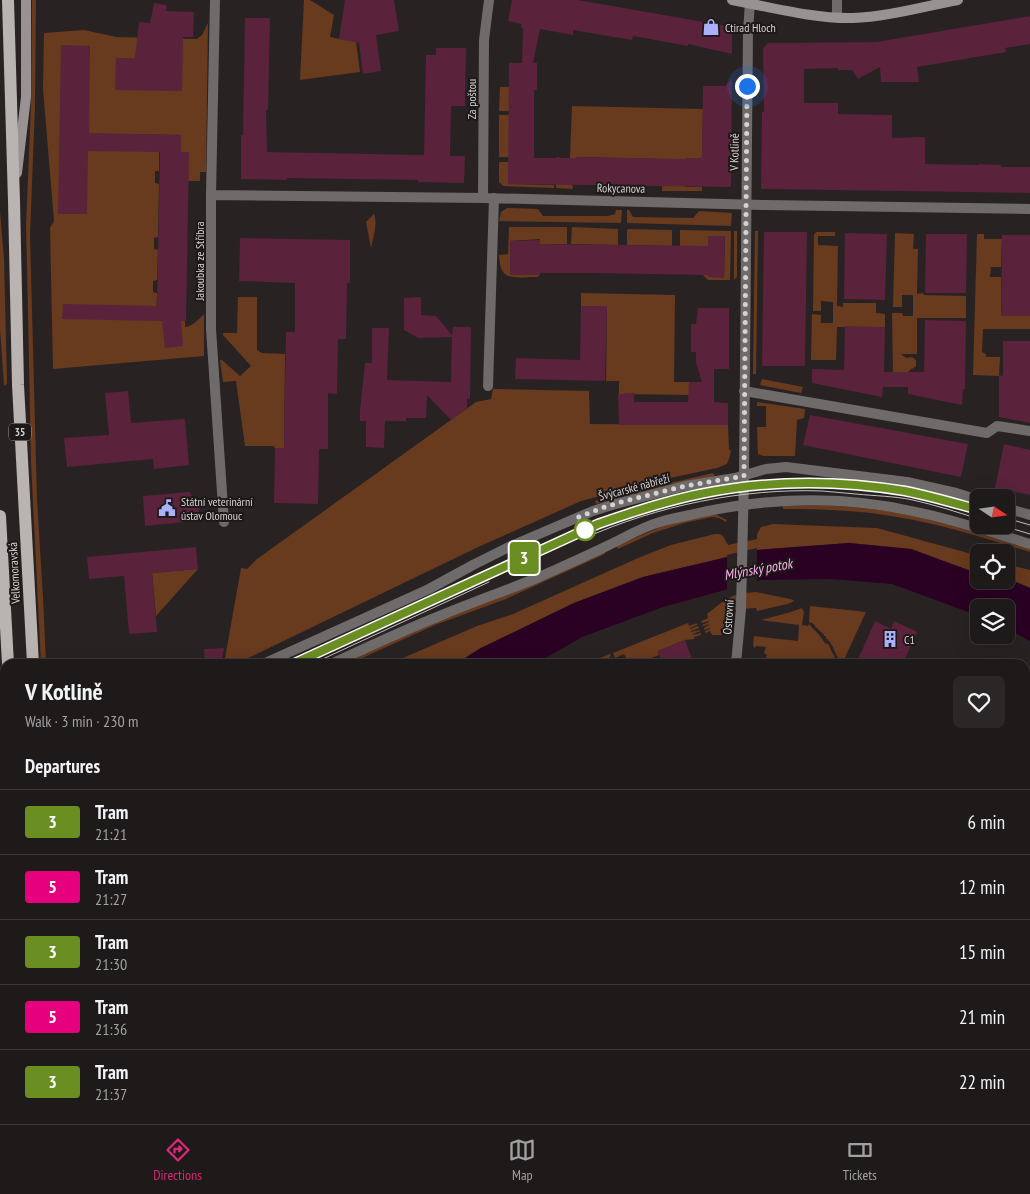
<!DOCTYPE html>
<meta charset="utf-8">
<style>
:root{--surface:#1e1a1a;--page:#2b2727;--text:#f1f3f6;--muted:#a1a1a2;--line:#3c3839;--accent:#db2777}
body{margin:0;font-family:"PT Sans Narrow",sans-serif;background:var(--page);color:var(--text);height:100vh;display:flex;flex-direction:column;font-size:19px;white-space:nowrap}
*{box-sizing:border-box;margin:0}
p{font-size:16px;color:var(--muted)}
.icon{flex:none;width:28px;height:28px;fill:none;stroke:currentColor;stroke-width:2;stroke-linecap:round;stroke-linejoin:round}
.map{position:relative;flex:1;overflow:hidden}
.drawer{position:absolute;left:0px;top:659px;width:1030px;height:466px;display:flex;flex-direction:column;background:var(--surface);border-radius:15px 15px 0 0;box-shadow:0 5px 20px #0002,0 0 0 1px var(--line)}
.drawer>*{flex:none}
.badge{padding:0 10px;border-radius:4px;font-size:18px;line-height:32px}
.needle{width:32px;rotate:103deg}
.buttons{position:absolute;left:970px;top:489px;display:grid;gap:10px}
.buttons a{display:grid;place-items:center;width:45px;height:45px;border-radius:8px;background:var(--surface);box-shadow:0 5px 20px #0002,0 0 0 1px var(--line);font-size:25px}
.you{position:absolute;width:25px;height:25px;margin:-12px;border:4px solid #fff;border-radius:50%;background:#1a73e8;box-shadow:0 0 0 8px #1a73e833}
.map>.badge{position:absolute;translate:-50% -50%;box-shadow:0 0 0 2px #fff}
h2{padding:0 25px;font-size:19px;line-height:45px}
.round{display:grid;place-items:center;flex:none;width:52px;height:52px;border-radius:8px;background:var(--page)}
.overview{display:flex;align-items:center;justify-content:space-between;height:85px;padding:0 25px}
h1{font-size:24px;font-weight:700;line-height:38px}
ul{padding:0;list-style:none}
li{display:flex;align-items:center;gap:15px;height:65px;padding:0 25px;border-top:1px solid var(--line)}
li div{flex:1}
li b{display:block;font-size:19px}
li em{font-style:normal}
li .badge{min-width:55px;font-weight:700;text-align:center}
.tab-bar{display:flex;justify-content:space-around;align-items:center;height:70px;border-top:1px solid var(--line);background:var(--surface);font-size:14px;color:var(--muted)}
.tab-bar a{display:grid;justify-items:center;gap:2px}
.tab-bar .on{color:var(--accent)}
.map>svg:first-child{display:block}
.built{fill:#352829}
.green{fill:#683a1e}
.water{fill:#2a0023}
.pier{fill:#282223}
.building{fill:#5a223b}
.lines{fill:none;stroke-linecap:round;stroke-linejoin:round}
.street{stroke:#6e6b6a;stroke-width:10}
.secondary{stroke:#989392;stroke-width:10}
.primary{stroke:#b9b3b1;stroke-width:12}
.tram{stroke:#c4c0c0;stroke-width:1}
.line-casing{stroke:#fff;stroke-width:11}
.line{stroke:#6b8e23;stroke-width:8}
.walk{stroke:#d6d2d2;stroke-width:5;stroke-dasharray:0 9}
.stop-dot{fill:#fff;stroke:#6b8e23;stroke-width:2.5}
.labels{text-anchor:middle;dominant-baseline:central;stroke-width:4;stroke-linejoin:round;paint-order:stroke}
.shield{fill:#1e1919;stroke:#9f9a9a;stroke-width:1}
.shield-label{font-size:11px;font-weight:bold;fill:#d6d2d2}
.poi-label{font-size:12px;fill:#d6d2d2;stroke:#1e1919;text-anchor:start}
.street-label{font-size:12px;fill:#d6d2d2;stroke:#1e1919}
.water-label{font-size:14px;font-style:italic;fill:#fcaeea;stroke:#1e1919}
</style>
<div class="map">
<svg width="1030" height="1124" viewBox="0 0 1030 1124">
<rect width="100%" height="100%" fill="#282223"/>
<!-- built -->
<path class="built" d="M631 1120H805L817 1124H634Z"/>
<!-- green -->
<path class="green" d="M32 0H36L35 106 30 235 37 499 43 597 46 664 41 663 31 462 27 266 26 227 31 104Z
M304 0H310L334 15 330 37 356 42 360 72 300 80Z
M208 23 206 172H200V181H188V152H181V135L113 134 159 151V171H155V183L159 184 158 237 154 238V249L158 250 157 280 153 281V292L157 293 156 320 185 321V327C193 326 198 320 204 314V356L53 369 50 228 54 221 43 89 44 33 84 30 116 37 197 39 202 35Z
M500 87H509V111H499Z
M572 106 703 109 702 158H685V187H702V191H662L663 159 577 157 572 182 573 189 556 188 557 157 560 158V179L567 161 570 157Z
M499 115H509V157H499Z
M499 162H509V184L554 185V188L503 186 499 182Z
M601 186H638V190H601Z
M507 208 538 209 543 216H608L615 214 616 210H622L621 223 499 221 501 212Z
M627 210H629L633 217 693 218 699 211 732 213 731 226 627 223Z
M0 211 4 259 7 383 5 386 4 385 0 329Z
M374 214C378 225 373 237 371 248L366 222Z
M509 227H567V244H540V239L510 241V275H540L537 277C514 277 500 283 499 255L508 254Z
M572 227 618 229V245L571 244Z
M627 229 672 230V246L627 245Z
M680 230 731 231 730 280H708L703 275V259H708V277H724L725 236H708V250L680 246Z
M734 231H737V277L734 280Z
M755 231H758L756 374H753Z
M816 232H835V236H818V245L838 246 837 306 843 307V303H876V313L885 314V327H837L836 360H811L812 314 821 315V323H833V302L821 301V311H813L814 235Z
M895 233 914 234 913 249H918L917 294 923 293 924 295 966 296V318H917V354H901L906 358 912 357 916 360V366L914 368 911 369 908 372 893 374 892 313H902L903 316H913V295H902V307H893Z
M977 234H984V239H1002L1001 267H991L990 277H1001V315L1030 316V329H983L982 352 986 354V357H1000L999 376 973 375Z
M581 293 675 295 674 382H689V395L619 394V381H606L607 307 581 306Z
M238 297H257V350L262 353 285 354 284 448H275L274 446H245L236 381 223 382 220 360H222L240 376 251 366 223 335V333H237Z
M762 379 803 387 801 393 760 385Z
M493 389 589 391 590 424 728 425 729 449 731 451 729 459 727 464 717 468 670 478 581 501 474 549 236 664H224L241 568 247 569 257 559 476 402 491 399Z
M757 402 805 409 804 418 797 420 795 456H763L758 454 757 427H766V406H757Z
M713 473 715 476 684 482 596 504 595 501 601 499Z
M826 505C846 507 867 508 887 511 936 519 983 535 1030 549V552C986 539 942 524 897 517 859 510 821 509 783 509V506Z
M707 515H717L727 520 726 522 719 518 712 517 684 523 653 533 618 549 616 546 665 525Z
M773 524 877 528 979 556V574L911 549 849 543 757 550 643 577 574 603 479 649 456 664H389L477 626 513 614 638 558 671 545 715 534H719L723 536 728 545 757 539V534L761 527Z
M604 552 605 554 506 599 435 625 349 664H342L421 628Z
M1006 564 1030 570V588L1017 582 1006 580Z
M198 569 156 616 152 573Z
M756 592 790 599 793 600 794 601 788 604 757 611 756 608 727 610V628L720 629 722 635H712L710 631 705 633V631L710 629V628L704 630V628L710 624 703 626 702 625 709 622V621L702 623 701 621 708 618 707 614C727 598 731 594 756 592Z
M810 606 866 612 842 664C839 661 833 648 832 645L830 643 831 642 828 641 829 640 826 639 827 638H826V636H824V634H823C820 630 815 628 814 624L809 622Z
M802 608 804 612 802 625 808 626 809 624 820 636 825 643 829 645C831 653 836 655 836 664H798L792 661 791 664H764L767 655 764 653 766 647 756 646 755 648 753 646 754 636 798 641 799 625 761 620 791 612Z
M688 623 689 626 697 623V625L690 628V629L698 626 699 628 691 631V632L700 630V631L693 634V635L701 633V635L694 637V639L685 640 658 651 659 655 651 658 654 664H613L626 658 624 654 615 658 613 653Z
M610 654 611 656 609 657 611 664H586Z
M0 727 3 730 4 769 2 757 0 753Z
M5 833V872L0 873V834Z
M5 927V1120H20V1124H0V928Z
M121 1120H438V1124H106Z
M519 1120H558L562 1124H524Z
M803 1120H1003L1008 1121 1010 1124H814Z"/>
<!-- water -->
<path class="water" d="M849 543 911 549 979 574V580C1000 580 1010 579 1030 588V641L1006 628V608H979V616L892 584 831 579 761 580 663 607 582 637 535 664H456L479 649 574 603 643 577 757 550Z
M5 872V926L0 927V873Z
M1030 1054V1124H1010L1008 1121 1003 1120H1025V1055Z
M558 1120H600L604 1124H562Z"/>
<!-- pier -->
<path class="pier" d="M757 548V583L727 592V555Z
M5 869V929H4L1 870Z"/>
<!-- building -->
<path class="building" d="M345 0H394L399 31 376 35 381 71 363 74 359 43 339 39Z
M512 0H578L732 27V54L688 44V46L633 36 632 40 573 30V35L540 29 533 63H537V90H534V158H576V157L685 159V158H702L703 86H725L732 79 731 187 508 184 509 63H522L523 28H521L522 24 508 21Z
M154 3 167 5 166 11 194 12 193 37H183L182 91 115 90 116 58H135L139 22 150 23Z
M1030 16V44L1005 48 1006 52 917 67 919 82H881L880 67 858 79 852 70H838V68L804 69V103H838V114L892 115V138L925 137V164L979 165V164L1001 165V167H1030V193L761 189 762 112H764L763 48 768 43 877 42Z
M245 18H270L268 110H266L267 152 424 155 426 55H436V48H466L465 106H451L450 156H465L464 183 418 182V180L287 178V180L241 179V135H243Z
M61 45 90 46 89 133 181 135V152H189L186 321H181L183 346 165 348 162 321 62 319 63 304 157 306 160 152 88 151 87 214H58Z
M764 232H807L805 366H762Z
M845 233 887 234 885 300 844 299Z
M926 234H967L966 293H925Z
M1002 235H1030V316H1001Z
M708 236H725L724 278 708 277V275L594 273H540V275H510V241L540 240V244L708 246Z
M240 238 350 240V283H347L346 339H338L337 394 328 393V449H319L318 504 274 503 275 448H284L286 332H295V283L239 281Z
M421 297V315L436 316 452 335 453 327H471L470 399H467V409L451 420 427 395 426 418H406V421H385L384 448 366 447V421H360V410L365 363H372V328H389L387 380 451 382 452 337 418 338 404 330V298Z
M581 306H607L605 381 515 379 516 358 580 360Z
M698 308H729V369H714V402L728 403V425H619L618 394 634 393V402H688L689 382H702L696 363V352H691V324H696Z
M925 320 966 321 965 389H963L962 405 908 394V387H883L882 397 812 383V369L844 370 845 326 885 327 884 372H924Z
M1003 341H1030V423L999 417V375L1003 376Z
M128 391 131 423 185 419 189 465 154 469 153 459 67 467 64 438 109 435 105 393Z
M810 415 968 444 961 477 803 445Z
M1004 444 1030 450V495L995 488Z
M189 492 197 501 200 507 198 513 194 516V521L145 526 143 496Z
M196 547 198 569 152 573 157 632 129 634 124 576 89 579 87 557Z
M875 621 891 629 894 621 917 632 904 661 900 660 898 664H856Z
M685 640 694 664H663L658 651Z
M224 648 221 664H205L204 649Z"/>
<g class="lines">
<!-- street -->
<path class="street" d="M215 0 211 195V329L224 522
M837 17V0
M211 195 483 198 766 205 1030 209
M483 198 484 40 489 0
M488 386 494 198
M744 391 987 433 997 426 1030 431
M1006 508 1030 515
M263 664 429 589 473 565 511 546 593 511 612 505 685 486 735 478 766 469 786 467 907 482 956 493 979 500
M331 664C368 647 404 630 442 615 473 602 505 591 537 578 561 567 585 557 609 545 626 537 642 527 660 522 670 519 680 517 690 515 766 497 845 495 921 513 958 521 994 533 1030 544
M736 664 741 609 744 476 748 31 750 3
M1025 860 1030 862
M1025 892 1030 878"/>
<!-- secondary -->
<path class="secondary" d="M732 0C770 7 815 19 853 18 887 17 925 6 958 0
M17 173 26 97V0"/>
<!-- primary -->
<path class="primary" d="M8 0 14 201 18 385 33 664
M0 516 8 664
M34 1120 35 1124
M57 1120V1124"/>
<!-- tram -->
<path class="tram" d="M1006 518 1030 525
M1000 525 1030 534
M585 538C656 506 743 488 822 491 833 492 845 493 856 494 875 496 894 496 913 500 935 505 957 512 979 519
M293 664 598 524C632 512 665 501 700 494 767 480 838 480 905 491 930 496 954 503 979 510
M312 664 489 582
M0 701 5 709
M0 720 5 725"/>
</g>
<g class="lines">
<!-- line casing -->
<g class="line-casing">
<path id="line" d="M293 664 598 524C632 512 665 501 700 494 767 480 838 480 905 491 930 496 954 503 979 510"/>
</g>
<!-- line -->
<use href="#line" class="line"/>
<!-- walk -->
<path class="walk" d="M585 530 576 518 602 508 621 502 685 486 744 476 747 86"/>
</g>
<!-- icons -->
<defs>
<g id="shop-bare" transform="scale(1.35)"><path d="M-5-2.5h2.3a2.7 3.5 0 0 1 5.4 0H5L5.5 6h-11ZM-1.5-2.5h3a1.5 2.3 0 0 0-3 0Z" fill="#a9b0fc" stroke="#1e1919" stroke-width="2.5" paint-order="stroke"/></g>
<g id="civic-bare" transform="scale(1.35)"><path d="M-.6-6.5H3V-4.5H.6V-3L4-1V1h2V6H-6V1h2V-1L-.6-3ZM-1.2 2.5V6h2.4V2.5Z" fill="#a9b0fc" stroke="#1e1919" stroke-width="2.5" paint-order="stroke"/></g>
<g id="building-bare" transform="scale(1.35)"><path d="M-4-6H4V6H1V3H-1V6H-4ZM-2.5-4.3h1.7v1.8h-1.7ZM.8-4.3h1.7v1.8H.8ZM-2.5-1h1.7V.8h-1.7ZM.8-1h1.7V.8H.8Z" fill="#a9b0fc" stroke="#1e1919" stroke-width="2.5" paint-order="stroke"/></g>
</defs>
<g fill-rule="evenodd">
<use href="#shop-bare" x="711" y="27"/>
<use href="#civic-bare" x="167" y="508"/>
<use href="#building-bare" x="890" y="639"/>
</g>
<!-- markers -->
<circle class="stop-dot" cx="585" cy="530" r="10"/>
<g class="labels">
<!-- shield labels -->
<rect class="shield" x="9" y="423.5" width="22" height="17" rx="4"/>
<g class="shield-label">
<text x="20" y="432">35</text>
</g>
<!-- poi labels -->
<g class="poi-label">
<text x="725" y="27">Ctirad Hloch</text>
<text x="181" y="501">Státní veterinární<tspan x="181" dy="14">ústav Olomouc</tspan></text>
<text x="904" y="639">C1</text>
</g>
<!-- street labels -->
<g class="street-label">
<text transform="translate(471 99) rotate(-90)">Za poštou</text>
<text transform="translate(734 152) rotate(-89)">V Kotlině</text>
<text transform="translate(621 188) rotate(1)">Rokycanova</text>
<text transform="translate(199 261) rotate(-90)">Jakoubka ze Stříbra</text>
<text transform="translate(634 487) rotate(-15)">Švýcarské nábřeží</text>
<text transform="translate(14 573) rotate(-93)">Velkomoravská</text>
<text transform="translate(728 617) rotate(-86)">Ostrovní</text>
</g>
<!-- water labels -->
<g class="water-label">
<text transform="translate(758 569) rotate(-10)">Mlýnský potok</text>
</g>
</g>
</svg>
<div class="buttons">
<a><svg class="needle" viewBox="-14 -14 28 28"><path d="M0-13l5 13h-10z" fill="#e53935"/><path d="M0 13l5-13h-10z" fill="#a1a1a2"/></svg></a>
<a><svg class="icon" aria-label="locate" viewBox="0 0 24 24"><circle cx="12" cy="12" r="6"/><path d="M12 2v4M12 18v4M2 12h4M18 12h4"/></svg></a>
<a><svg class="icon" aria-label="layers" viewBox="0 0 24 24"><path d="M12 4l9 5-9 5-9-5zM3 14l9 5 9-5"/></svg></a>
</div>
<div class="you" style="left:747px;top:86px"></div>
<b class="badge" style="left:524px;top:558px;background:#6b8e23;color:#fff">3</b>
<section class="drawer">
<div class="overview"><div><h1>V Kotlině</h1><p>Walk · 3 min · 230 m</p></div><a class="round"><svg class="icon" aria-label="heart" viewBox="0 0 24 24"><path d="M12 20l-8-8c-3-5 5-10 8-4 3-6 11-1 8 4z"/></svg></a></div>
<h2>Departures</h2>
<ul>
<li><span class="badge" style="background:#6b8e23;color:#fff">3</span><div><b>Tram</b><p>21:21</p></div><em>6 min</em></li>
<li><span class="badge" style="background:#e6007e;color:#fff">5</span><div><b>Tram</b><p>21:27</p></div><em>12 min</em></li>
<li><span class="badge" style="background:#6b8e23;color:#fff">3</span><div><b>Tram</b><p>21:30</p></div><em>15 min</em></li>
<li><span class="badge" style="background:#e6007e;color:#fff">5</span><div><b>Tram</b><p>21:36</p></div><em>21 min</em></li>
<li><span class="badge" style="background:#6b8e23;color:#fff">3</span><div><b>Tram</b><p>21:37</p></div><em>22 min</em></li>
</ul>
</section>
</div>
<nav class="tab-bar">
<a class="on"><svg class="icon" aria-label="directions" viewBox="0 0 24 24"><path d="M12 3l9 9-9 9-9-9zM9 14v-3h6M13 9l2 2-2 2"/></svg>Directions</a>
<a><svg class="icon" aria-label="map" viewBox="0 0 24 24"><path d="M3 6l6-2 6 2 6-2v14l-6 2-6-2-6 2zM9 4v14M15 6v14"/></svg>Map</a>
<a><svg class="icon" aria-label="tickets" viewBox="0 0 24 24"><path d="M3 7h18v10H3zM15 7v10"/></svg>Tickets</a>
</nav>
